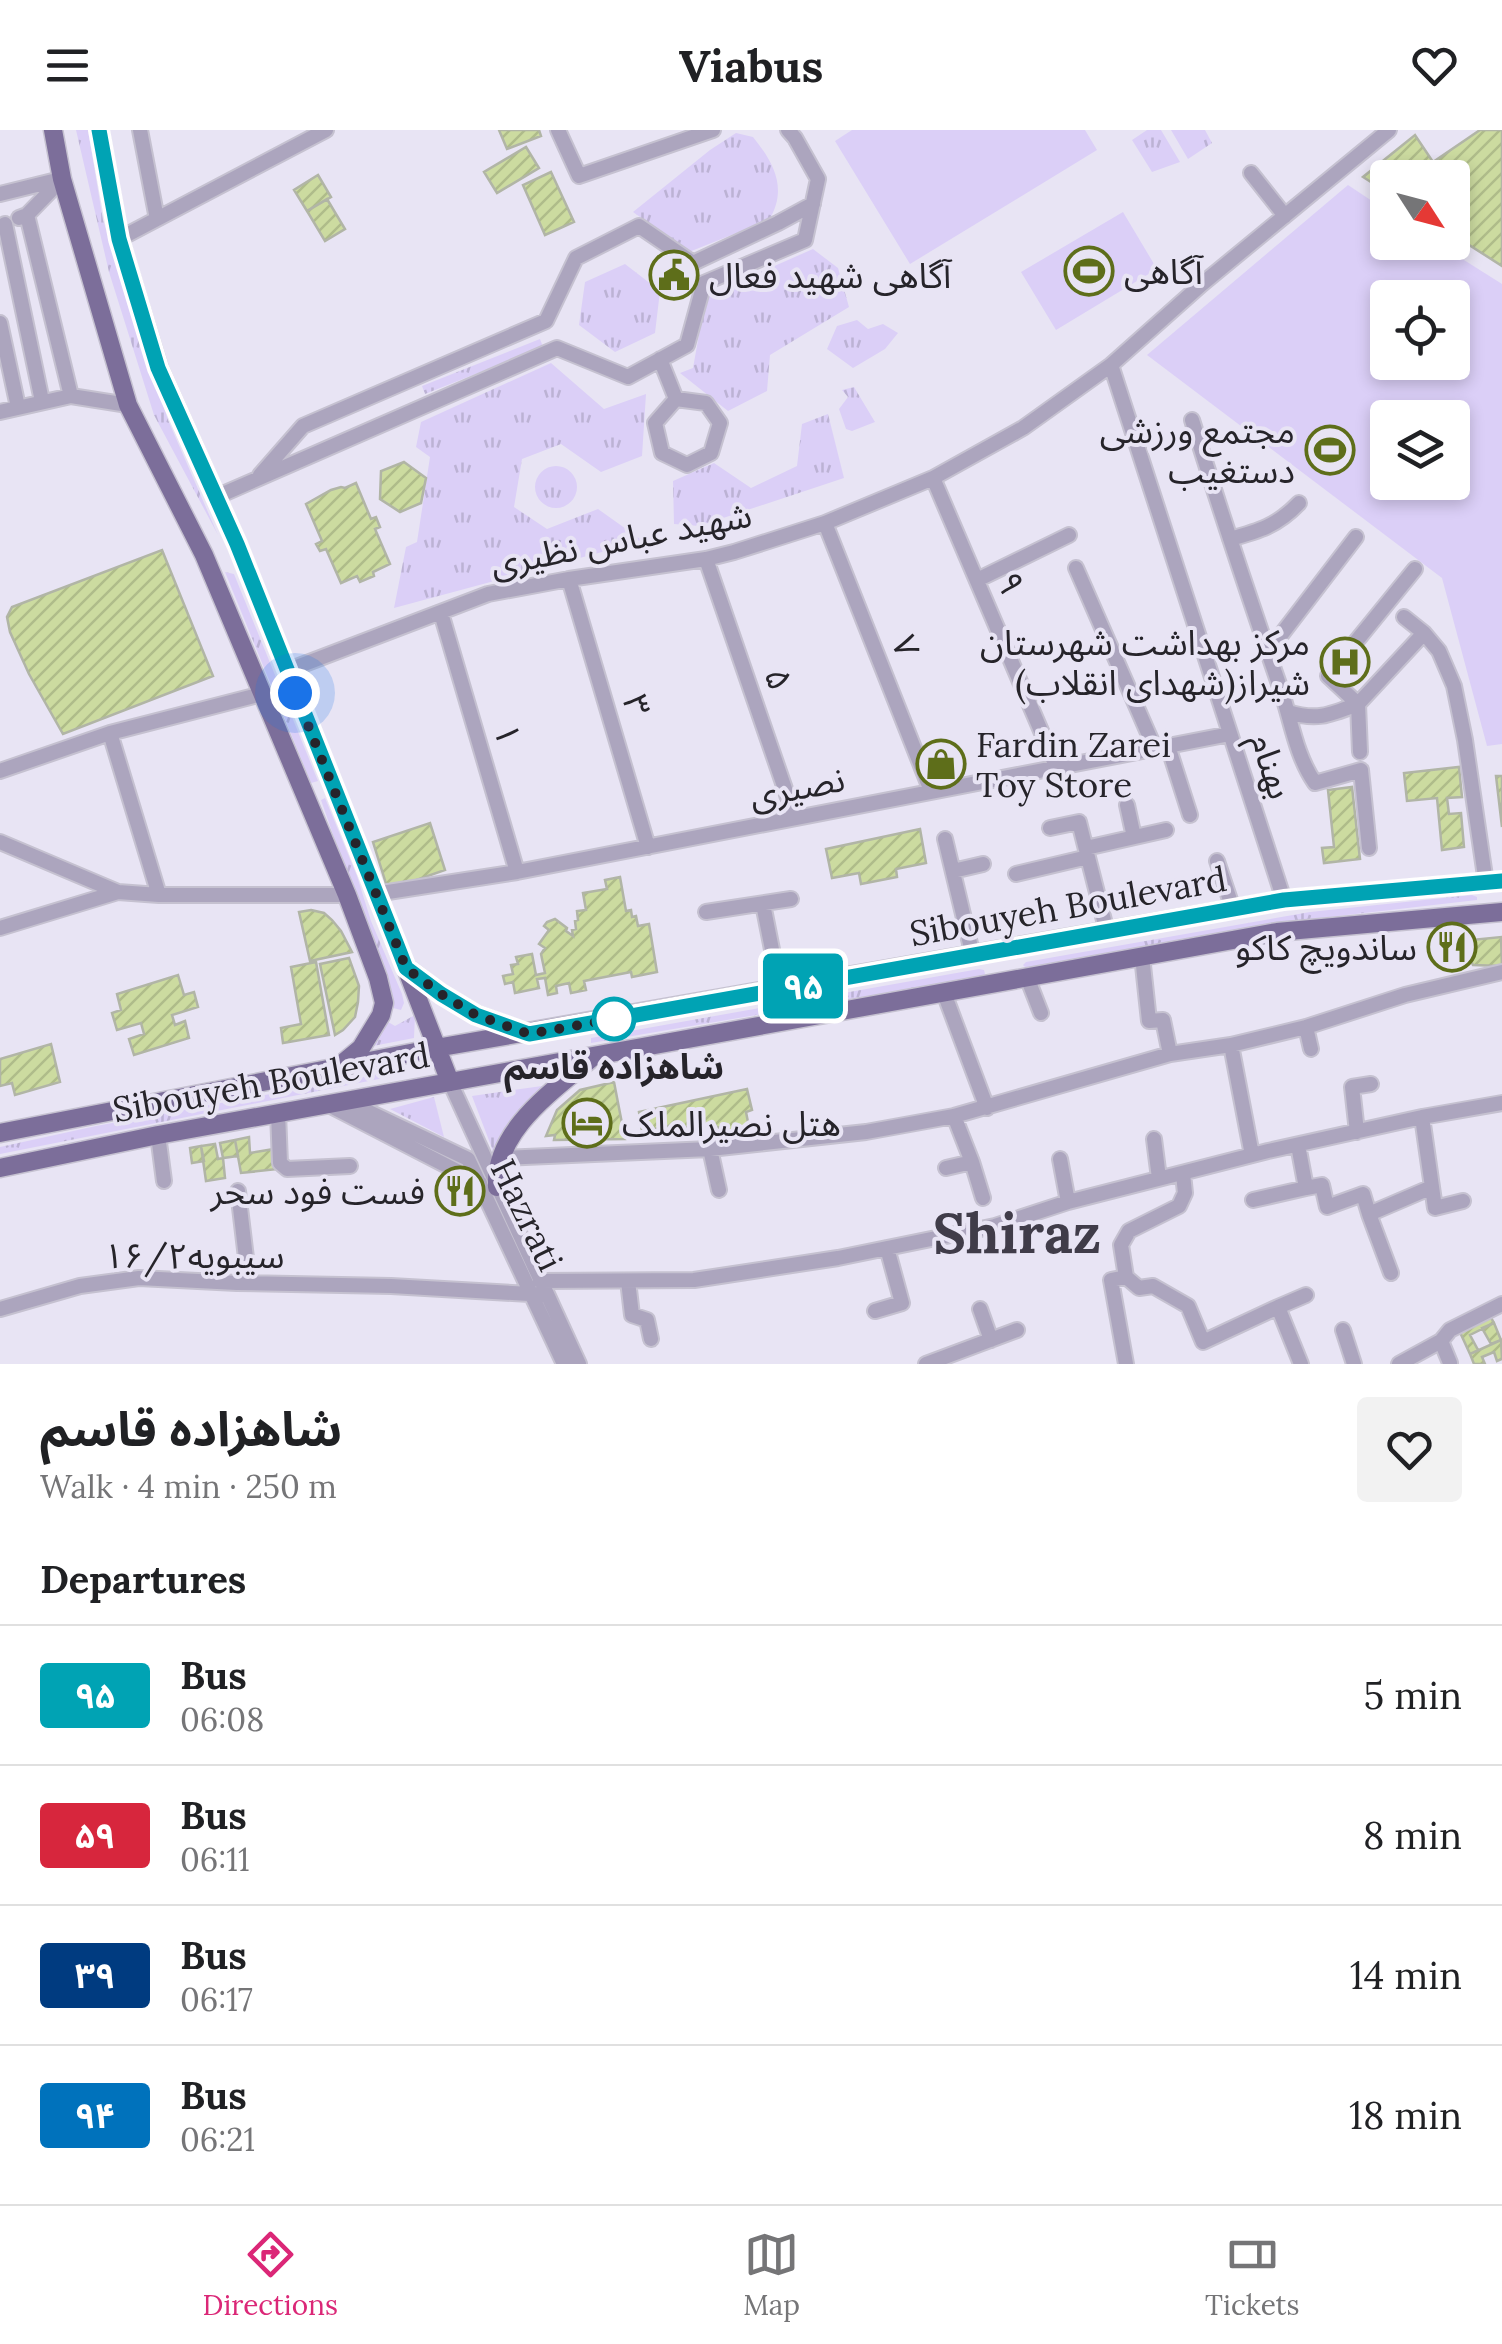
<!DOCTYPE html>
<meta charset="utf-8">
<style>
:root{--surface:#fff;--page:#f2f2f2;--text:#202124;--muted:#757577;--line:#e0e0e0;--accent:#db2777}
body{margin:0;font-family:Lora,"Noto Sans Arabic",serif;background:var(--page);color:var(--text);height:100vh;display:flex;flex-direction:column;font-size:38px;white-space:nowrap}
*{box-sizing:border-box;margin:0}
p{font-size:32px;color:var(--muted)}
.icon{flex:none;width:55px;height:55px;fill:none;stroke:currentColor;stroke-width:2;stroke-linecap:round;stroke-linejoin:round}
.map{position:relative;height:1234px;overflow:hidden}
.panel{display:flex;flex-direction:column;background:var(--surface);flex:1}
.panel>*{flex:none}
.badge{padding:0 20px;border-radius:8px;font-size:35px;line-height:65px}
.needle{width:65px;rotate:126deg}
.controls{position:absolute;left:1370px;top:30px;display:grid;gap:20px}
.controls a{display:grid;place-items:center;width:100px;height:100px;border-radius:10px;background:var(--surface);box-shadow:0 5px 15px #0003;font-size:50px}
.you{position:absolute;width:50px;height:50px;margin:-25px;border:8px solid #fff;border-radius:50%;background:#1a73e8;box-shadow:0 0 0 15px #1a73e833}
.map>.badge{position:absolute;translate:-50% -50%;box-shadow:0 0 0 5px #fff}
h2{padding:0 40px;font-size:38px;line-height:90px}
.round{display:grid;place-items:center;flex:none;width:105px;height:105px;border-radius:10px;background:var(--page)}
.overview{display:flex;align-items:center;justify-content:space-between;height:170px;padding:0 40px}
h1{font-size:48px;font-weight:700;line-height:75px}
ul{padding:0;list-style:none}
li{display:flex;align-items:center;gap:30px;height:140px;padding:0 40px;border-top:2px solid var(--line)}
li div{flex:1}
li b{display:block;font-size:38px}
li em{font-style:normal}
li .badge{min-width:110px;font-weight:700;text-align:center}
header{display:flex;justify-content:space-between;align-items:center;height:130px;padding:0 40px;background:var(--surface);font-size:45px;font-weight:700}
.dock{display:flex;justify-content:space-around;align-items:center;height:140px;border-top:2px solid var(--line);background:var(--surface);font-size:28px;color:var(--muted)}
.dock a{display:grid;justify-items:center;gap:5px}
.dock .active{color:var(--accent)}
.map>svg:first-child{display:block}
.grass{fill:url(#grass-tufts)}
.pitch{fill:#dbcff7;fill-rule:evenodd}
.building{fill:url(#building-hatch);stroke:#b1b5a6;stroke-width:2.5}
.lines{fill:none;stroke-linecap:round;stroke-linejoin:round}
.minor-casing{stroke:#c5c1d0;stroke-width:18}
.major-casing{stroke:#c5c1d0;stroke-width:21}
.minor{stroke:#aca5be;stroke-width:14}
.major{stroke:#7c6e9a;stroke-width:18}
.line-casing{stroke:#fff;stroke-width:22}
.line{stroke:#00a3b4;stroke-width:15}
.walk{stroke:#26242a;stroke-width:10;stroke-dasharray:0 18}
.stop-dot{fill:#fff;stroke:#00a3b4;stroke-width:5}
.labels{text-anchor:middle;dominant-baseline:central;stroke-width:8;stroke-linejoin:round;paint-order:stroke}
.poi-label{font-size:35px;fill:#26242a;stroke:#e8e4f4;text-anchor:start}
.street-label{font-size:35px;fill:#26242a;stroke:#e8e4f4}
.stop-label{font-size:35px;font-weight:bold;fill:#26242a;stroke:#e8e4f4}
.town-label{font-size:55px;font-weight:bold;fill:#403c49;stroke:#e8e4f4}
</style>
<header><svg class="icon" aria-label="menu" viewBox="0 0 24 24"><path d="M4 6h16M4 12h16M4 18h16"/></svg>Viabus<svg class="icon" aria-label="heart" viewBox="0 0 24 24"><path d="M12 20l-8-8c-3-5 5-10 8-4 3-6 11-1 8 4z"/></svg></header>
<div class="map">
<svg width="1502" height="1234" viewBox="0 0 1502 1234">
<defs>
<pattern id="grass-tufts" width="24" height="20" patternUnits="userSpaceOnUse" patternTransform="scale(2.5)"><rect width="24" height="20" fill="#dbcff7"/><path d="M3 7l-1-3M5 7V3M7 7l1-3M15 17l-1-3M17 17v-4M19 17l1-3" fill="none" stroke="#bcb2d4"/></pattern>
<pattern id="building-hatch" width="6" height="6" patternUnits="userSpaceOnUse" patternTransform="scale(2.5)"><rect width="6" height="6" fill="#ccdba0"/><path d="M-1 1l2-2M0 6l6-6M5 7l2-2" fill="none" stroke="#afbc8a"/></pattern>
</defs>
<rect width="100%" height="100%" fill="#e8e4f4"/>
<!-- grass -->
<path class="grass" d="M76 0H88L103 90 168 290 218 405 154 285 109 142Z
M1147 0H1161L1180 32 1152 42 1132 10Z
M1171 0H1205L1212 13 1188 29Z
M736 3 753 7C774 33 788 59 769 90L689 122 633 82 710 20Z
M813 119 838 138 849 177 770 225 767 261 728 281 680 243 693 238 706 166Z
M625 134 660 161 655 203 615 222 579 195 585 152Z
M857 190 868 199 883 194 898 203 885 219 853 238 827 219 837 196Z
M540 209 543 217 425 264 422 256Z
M551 233 604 279 646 264 642 326 601 342 561 314 522 329 514 377 547 399 598 379 643 411 394 478 406 417 417 412 430 327 416 317 421 292Z
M854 257 875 292 852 301 846 299 839 279 848 267 842 260Z
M828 284 844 348 699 396 674 394 673 351 714 333 751 358 797 336 802 294Z
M535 357a21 21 0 1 1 42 0a21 21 0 1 1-42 0Z
M225 442 234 444 318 651 311 653Z
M325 668 357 746 371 791 402 864 404 873 401 880 393 878 321 670Z
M1472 765 1477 767V770L1286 792 1026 838 1023 835 1026 832 1310 782Z
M979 839 984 840 985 844 981 847 591 913V908Z
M415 885 414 908 368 917 383 889 395 896Z
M389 942V947L0 1024V1017L96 996Z
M549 955C523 972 509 995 493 1021L472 966Z
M434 967 444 1007 390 979Z"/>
<!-- pitch -->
<path class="pitch" d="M852 0H1085L1097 20 910 134 835 11Z
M1348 55 1387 81 1388 112 1437 113 1502 154V614L1487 616 1442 448 1147 225ZM1388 168H1452V232H1388ZM1388 288H1452V352H1388Z
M1123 82 1157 139 1056 200 1021 142Z"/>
<!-- building -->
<path class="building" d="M499 0H539L541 6 507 19Z
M1480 0H1502V136L1452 104V48H1388V63L1363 47 1415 5 1433 32Z
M526 17 539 38 497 63 484 42Z
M551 42 574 92 545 105 523 55Z
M318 45 331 67 307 81 294 60Z
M327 69 345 99 325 111 307 81Z
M404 332 426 348 421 373 400 382 380 369 381 341Z
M356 353 371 389 376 387 380 397 375 399 390 434 373 442 374 446 360 452 357 446 341 453 326 419 320 421 316 414 322 411 306 374 331 360 341 357 345 358Z
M162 420 213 546 63 604 29 544 10 502 7 487 12 477Z
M1459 637 1462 667 1447 668 1449 684 1461 683 1464 717 1442 720 1437 668 1407 671 1404 643Z
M1496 646H1502V697Z
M1352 657 1360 729 1324 733 1322 718 1334 717 1328 660Z
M430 693 445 740 388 760 373 712Z
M920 699 926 733 896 739 897 747 861 754 859 743 832 748 826 719Z
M620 747 626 781 631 780 632 787 636 786 638 796 649 794 657 842 632 847 631 842 584 851 586 860 571 863 569 853 556 856 557 863 548 865 545 848 537 849 539 858 515 863 513 852 505 854 503 846 513 844 511 835 518 834 516 827 532 824 536 845 545 843 541 824 545 818 539 814 549 800 544 796 547 792 555 789 567 798 566 801 573 806 572 800 576 799 575 791 578 790 577 781 586 780 583 763 607 759 605 750Z
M311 780 324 783 332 790 341 801 352 822 310 831 299 782Z
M1501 807 1502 836 1473 835 1461 811Z
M349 828 359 856 358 872 355 887 343 900 335 905 320 834Z
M316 832 329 905 283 913 281 898 301 894 291 837Z
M178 845 184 865 194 862 198 877 172 885 175 895 185 891 189 908 134 925 129 909 144 904 141 893 117 900 112 883 121 880 117 864Z
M51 914 60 952 15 965 12 953 0 956V929Z
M614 952 625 1009 554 1010 555 1005 546 1006 557 980 580 960Z
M747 959 752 980 746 982 749 997 730 1002 710 994 698 999 694 996 685 997 687 1004 676 1008 674 995 642 1001 639 982Z
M249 1007 250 1023 274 1019 278 1039 241 1043 235 1010Z
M235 1010 238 1026 223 1028 220 1013Z
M215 1014 218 1029 223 1028 225 1048 206 1051 201 1016Z
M201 1016 204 1031 192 1033 190 1018Z
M1489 1184 1494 1193 1470 1205 1478 1220 1470 1224 1459 1200Z
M1494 1193 1501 1210 1491 1214 1482 1198Z
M1501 1210 1502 1229 1497 1231 1494 1222 1482 1227 1485 1234H1474L1470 1224Z"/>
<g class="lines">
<!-- minor casing -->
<g class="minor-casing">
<path id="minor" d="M140 0 157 89
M558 0 579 46 713 0
M1251 43 1285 86
M0 64 61 49
M27 85 71 266
M19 88 27 85 62 49
M5 94 42 271
M119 109 326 0
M0 193 18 277
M660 229 676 269 655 293 662 323 687 335 711 323 720 293 706 273 676 269
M1111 235 1284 770
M0 282 71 266 128 275
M1192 290C1220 380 1250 470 1281 560 1291 590 1296 626 1315 653L1361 640 1369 718
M260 345 303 296 546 191 576 128 639 96 693 133 778 93 813 74
M933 348 1056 636
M216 367 557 218 628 247 687 215 704 153 805 110 818 49 795 8 788 0
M825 393 931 661
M1230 409C1259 401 1277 396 1299 373
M706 429 795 688
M1076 438 1155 619
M1415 439 1328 546 1358 574 1424 503
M569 449 648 717
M977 450 1069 405
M441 483 517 742
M1404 487 1424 503 1439 521 1454 556 1465 610 1486 753
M1268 522 1356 407
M286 541 488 464 569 449 706 429 734 422 825 393 933 348 1023 298 1111 235 1202 154 1389 0
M1288 582C1317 591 1330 585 1358 574L1360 622
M110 603 159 765
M1168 616 1190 685
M0 641 110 603 262 564
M1127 675 1134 707
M1050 698 1079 692 1107 802
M945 709 973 826
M0 712 118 762 159 765H347
M1086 718 1166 700
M1217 731 1233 779
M953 741 983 734
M1016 744 1088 727
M375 764 517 742 1230 604
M763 774 780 860
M706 782 791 769
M0 798 118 762
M1142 826 1149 891 1163 890 1170 924
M1027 847 1041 883
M944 863 987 978
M1306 897 1311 919
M1231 915 1252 1025
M450 952 579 1234
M346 971 468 1029 564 1234
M327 974 480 1053
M278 983 280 1033 287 1039 350 1036
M954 986 972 1032 983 1068
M1422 987 1435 1078 1463 1071
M1357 1002 1352 957 1371 954
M158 1005 164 1051
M1154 1009 1159 1048
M1298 1015 1306 1058 1322 1055 1327 1077 1363 1064 1369 1084
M710 1019 719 1060
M501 1028 710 1019 866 1002 954 986 1170 924 1231 915 1306 897 1405 865 1502 842
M1060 1029 1068 1072
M946 1038 972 1032
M1183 1044 1185 1063 1179 1076 1129 1101 1121 1115 1126 1147 1139 1158 1153 1156 1188 1176 1203 1212 1278 1177
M238 1061 249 1153
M1253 1070 1306 1058
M1391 1143 1369 1084 1432 1057
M1126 1147 1111 1150 1126 1234
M540 1151 694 1150 838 1128 995 1096 1068 1072 1268 1021 1422 987 1502 973
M628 1151 632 1185 647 1190 651 1209
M0 1179 80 1156 139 1148 237 1153 391 1156 547 1165
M980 1179 991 1210
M875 1181 902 1173 887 1118
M1343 1200 1354 1234
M1441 1211 1450 1233
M926 1234 1017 1200
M1301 1234 1278 1177 1306 1165
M1399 1234 1441 1211 1450 1200 1502 1174"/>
</g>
<!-- major casing -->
<g class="major-casing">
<path id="major" d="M53 0 62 49 128 275 204 425 347 765 378 848 384 873 381 885 361 918 343 933
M99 0 119 109 159 239 237 414 406 838 450 952
M407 838 441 864 477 885 523 902
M0 1003 436 918 1284 770 1502 751
M0 1038 158 1005 1277 802 1502 782
M497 1057C494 999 556 959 594 926"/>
</g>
<!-- minor -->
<use href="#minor" class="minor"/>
<!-- major -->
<use href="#major" class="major"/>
</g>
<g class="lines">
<!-- line casing -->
<g class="line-casing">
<path id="line" d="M99 0 119 109 158 238 237 414 397 815 406 838 441 864 476 885 529 904 1284 770 1502 751"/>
</g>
<!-- line -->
<use href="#line" class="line"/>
<!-- walk -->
<path class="walk" d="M295 563 406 838 441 864 476 885 529 904 614 889"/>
</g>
<!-- icons -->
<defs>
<g id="stadium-ring" transform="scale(2.5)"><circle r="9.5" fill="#e8e4f4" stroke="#5e6e1a" stroke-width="1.5"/><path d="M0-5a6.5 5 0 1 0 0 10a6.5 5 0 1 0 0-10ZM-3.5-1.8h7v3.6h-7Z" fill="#5e6e1a"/></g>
<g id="civic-ring" transform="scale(2.5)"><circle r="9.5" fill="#e8e4f4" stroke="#5e6e1a" stroke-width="1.5"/><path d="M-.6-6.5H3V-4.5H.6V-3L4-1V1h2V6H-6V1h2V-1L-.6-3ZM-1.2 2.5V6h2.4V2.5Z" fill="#5e6e1a"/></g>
<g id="hospital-ring" transform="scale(2.5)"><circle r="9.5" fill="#e8e4f4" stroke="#5e6e1a" stroke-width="1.5"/><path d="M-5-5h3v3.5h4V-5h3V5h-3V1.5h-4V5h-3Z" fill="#5e6e1a"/></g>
<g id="shop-ring" transform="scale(2.5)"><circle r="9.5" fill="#e8e4f4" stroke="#5e6e1a" stroke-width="1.5"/><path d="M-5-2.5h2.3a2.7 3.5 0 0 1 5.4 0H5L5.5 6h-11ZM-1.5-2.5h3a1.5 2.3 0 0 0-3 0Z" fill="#5e6e1a"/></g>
<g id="restaurant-ring" transform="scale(2.5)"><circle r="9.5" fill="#e8e4f4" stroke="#5e6e1a" stroke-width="1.5"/><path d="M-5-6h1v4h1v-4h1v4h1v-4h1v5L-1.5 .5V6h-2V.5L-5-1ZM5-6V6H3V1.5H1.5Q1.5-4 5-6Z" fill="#5e6e1a"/></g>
<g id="hotel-ring" transform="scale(2.5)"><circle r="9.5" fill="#e8e4f4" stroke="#5e6e1a" stroke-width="1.5"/><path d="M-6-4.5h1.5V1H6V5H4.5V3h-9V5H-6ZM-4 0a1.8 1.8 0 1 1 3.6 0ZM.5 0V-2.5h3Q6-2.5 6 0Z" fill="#5e6e1a"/></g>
</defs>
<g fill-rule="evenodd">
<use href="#stadium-ring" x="1089" y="141"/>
<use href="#civic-ring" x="674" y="145"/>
<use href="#stadium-ring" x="1330" y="320"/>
<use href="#hospital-ring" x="1345" y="532"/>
<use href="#shop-ring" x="941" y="634"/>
<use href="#restaurant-ring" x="1452" y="817"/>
<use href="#hotel-ring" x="587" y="993"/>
<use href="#restaurant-ring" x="460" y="1061"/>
</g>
<!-- markers -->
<circle class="stop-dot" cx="614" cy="889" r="20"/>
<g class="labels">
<!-- poi labels -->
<g class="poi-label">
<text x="1124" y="141">آگاهی</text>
<text x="709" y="145">آگاهی شهید فعال</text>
<text x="1295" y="300" text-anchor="end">مجتمع ورزشی<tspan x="1295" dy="40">دستغیب</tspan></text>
<text x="1310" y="512" text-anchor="end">مرکز بهداشت شهرستان<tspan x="1310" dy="40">شیراز(شهدای انقلاب)</tspan></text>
<text x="976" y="614">Fardin Zarei<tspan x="976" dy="40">Toy Store</tspan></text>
<text x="1417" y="817" text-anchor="end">ساندویچ کاکو</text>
<text x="622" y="993">هتل نصیرالملک</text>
<text x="425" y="1061" text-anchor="end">فست فود سحر</text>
</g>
<!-- street labels -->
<g class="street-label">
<text transform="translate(621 409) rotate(-11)">شهید عباس نظیری</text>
<text transform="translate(1011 453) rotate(67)">۹</text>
<text transform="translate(906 516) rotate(68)">۷</text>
<text transform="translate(779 549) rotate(71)">۵</text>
<text transform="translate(637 575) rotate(74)">۳</text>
<text transform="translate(508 604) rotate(74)">۱</text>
<text transform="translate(1272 636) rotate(72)">بهنام</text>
<text transform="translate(797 657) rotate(-11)">نصیری</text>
<text transform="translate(1068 776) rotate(-10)">Sibouyeh Boulevard</text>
<text transform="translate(271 952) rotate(-10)">Sibouyeh Boulevard</text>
<text transform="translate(527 1085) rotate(64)">Hazrati</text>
<text x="194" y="1125">سیبویه۱۶/۲</text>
</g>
<!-- stop labels -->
<g class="stop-label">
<text x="614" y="936">شاهزاده قاسم</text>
</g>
<!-- town labels -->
<g class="town-label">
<text x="1017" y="1103">Shiraz</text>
</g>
</g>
</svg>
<div class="controls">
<a><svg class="needle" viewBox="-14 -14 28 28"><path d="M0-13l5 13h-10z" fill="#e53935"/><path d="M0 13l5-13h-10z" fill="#757577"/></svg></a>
<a><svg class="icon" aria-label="locate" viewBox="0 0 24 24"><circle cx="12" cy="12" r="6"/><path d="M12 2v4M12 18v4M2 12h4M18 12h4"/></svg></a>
<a><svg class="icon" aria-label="layers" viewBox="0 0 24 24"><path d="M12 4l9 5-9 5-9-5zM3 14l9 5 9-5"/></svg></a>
</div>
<div class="you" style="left:295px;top:563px"></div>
<b class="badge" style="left:803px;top:856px;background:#00a3b4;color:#fff">۹۵</b>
</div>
<section class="panel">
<div class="overview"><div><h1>شاهزاده قاسم</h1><p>Walk · 4 min · 250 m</p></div><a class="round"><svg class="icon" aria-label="heart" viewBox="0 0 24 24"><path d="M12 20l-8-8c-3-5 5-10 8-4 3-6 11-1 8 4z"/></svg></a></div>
<h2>Departures</h2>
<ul>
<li><span class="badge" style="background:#00a3b4;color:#fff">۹۵</span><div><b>Bus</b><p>06:08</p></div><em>5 min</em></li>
<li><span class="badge" style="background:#d7263d;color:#fff">۵۹</span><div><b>Bus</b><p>06:11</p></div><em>8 min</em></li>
<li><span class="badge" style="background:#003b80;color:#fff">۳۹</span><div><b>Bus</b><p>06:17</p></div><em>14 min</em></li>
<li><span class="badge" style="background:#0072bc;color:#fff">۹۴</span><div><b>Bus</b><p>06:21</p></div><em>18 min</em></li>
</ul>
</section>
<nav class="dock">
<a class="active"><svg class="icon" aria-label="directions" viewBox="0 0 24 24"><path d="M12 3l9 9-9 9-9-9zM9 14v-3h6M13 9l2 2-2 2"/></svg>Directions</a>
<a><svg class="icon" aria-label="map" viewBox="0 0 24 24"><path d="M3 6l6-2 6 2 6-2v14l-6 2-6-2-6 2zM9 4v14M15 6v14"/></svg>Map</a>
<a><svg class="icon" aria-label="tickets" viewBox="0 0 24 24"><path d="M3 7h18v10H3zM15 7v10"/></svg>Tickets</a>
</nav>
